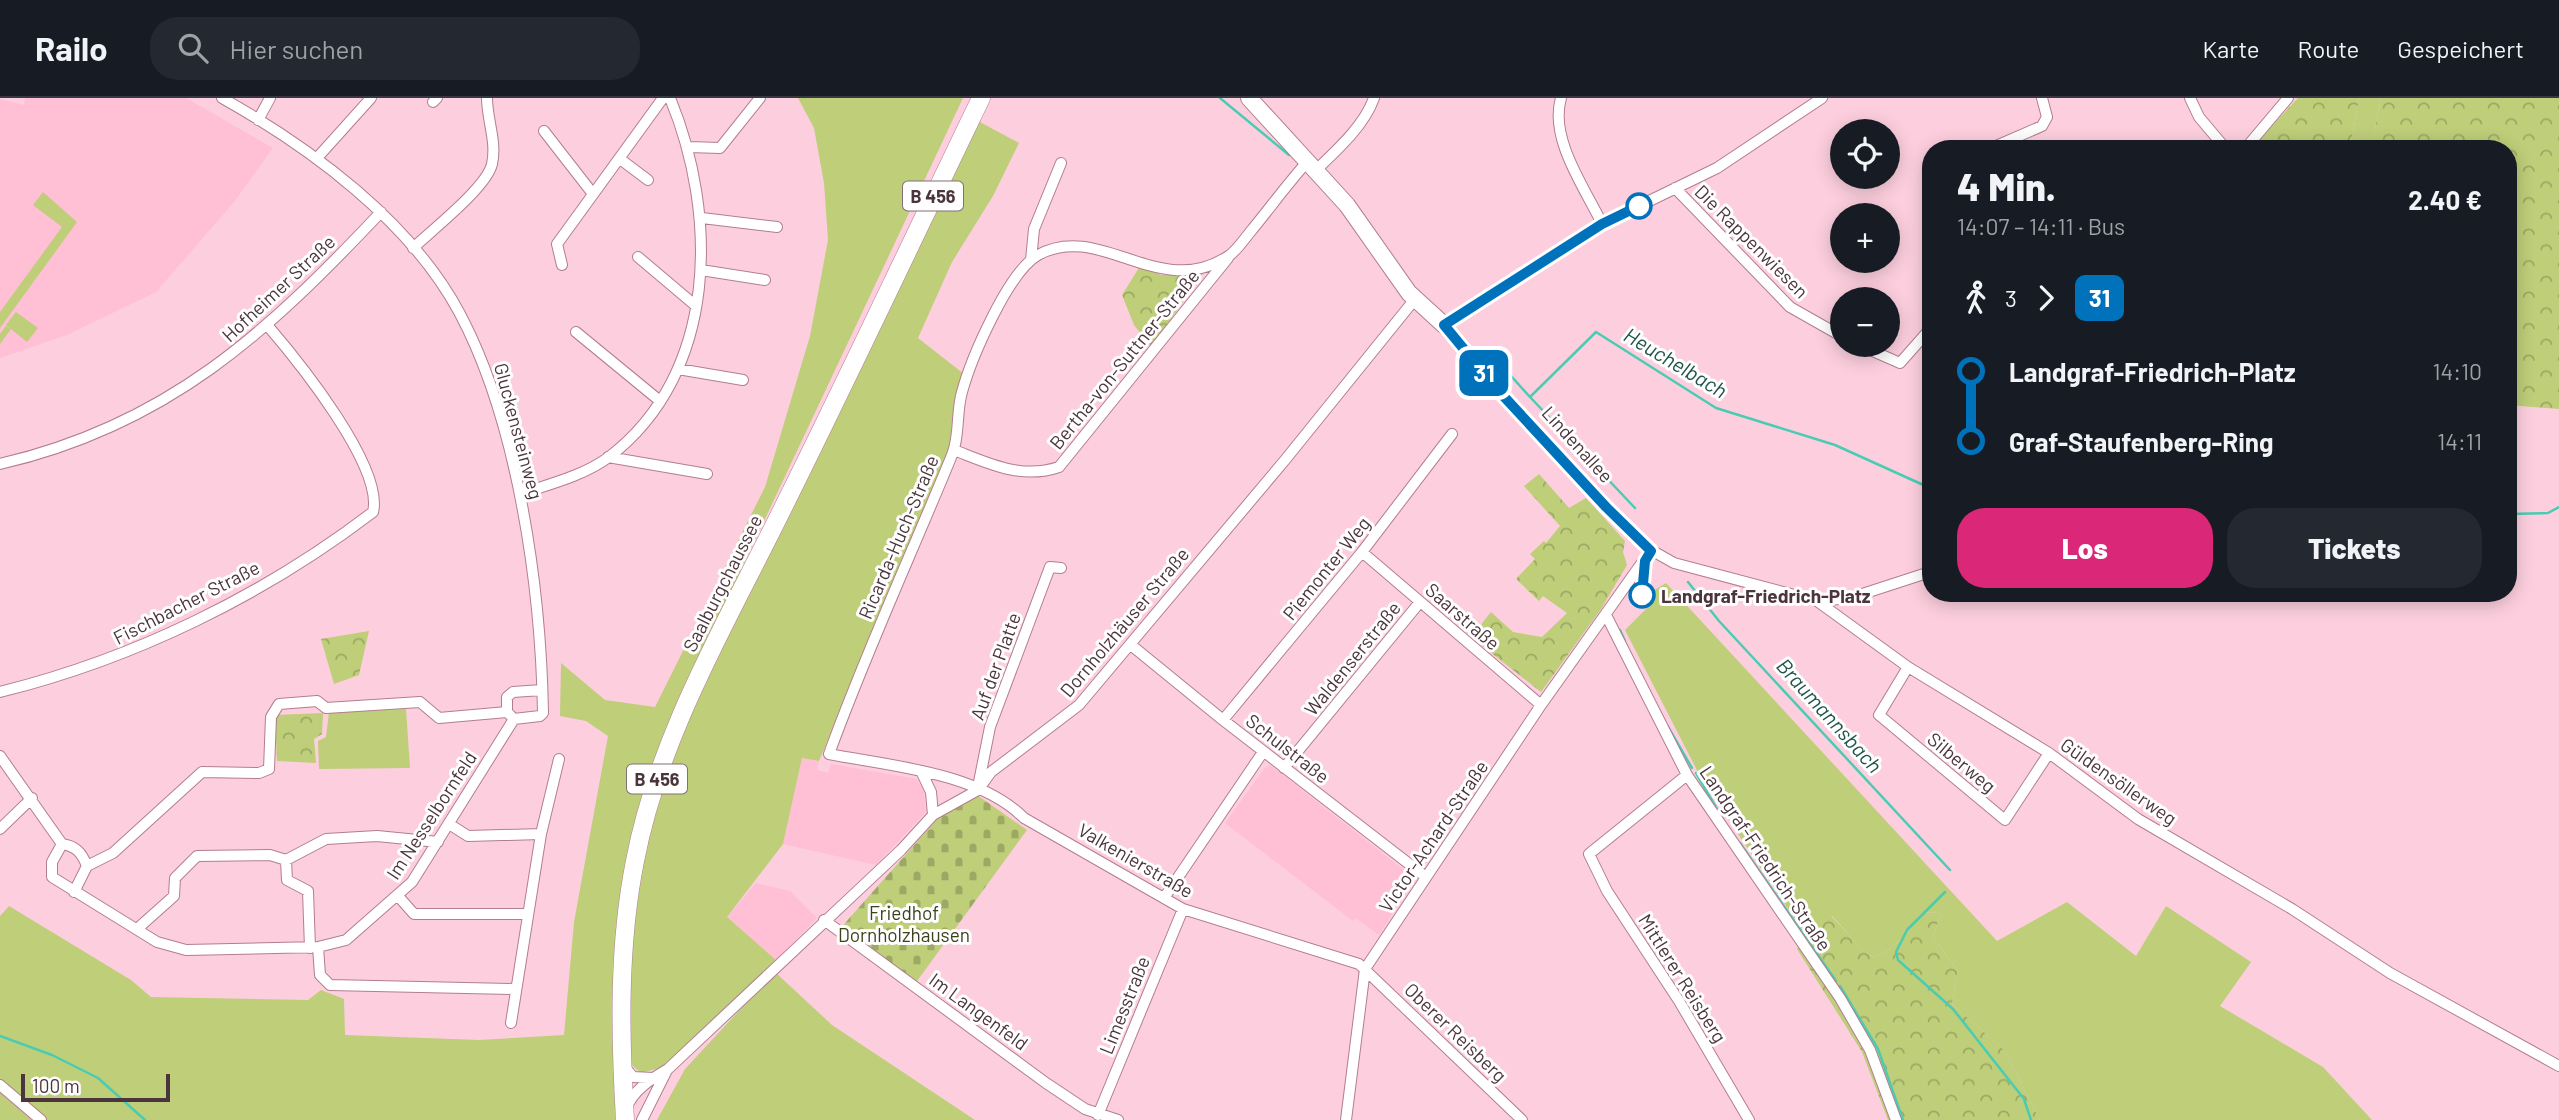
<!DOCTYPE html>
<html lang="de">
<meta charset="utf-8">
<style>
:root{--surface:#171b24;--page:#242831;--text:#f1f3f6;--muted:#9ea1a6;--line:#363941;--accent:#db2777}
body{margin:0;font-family:Barlow,sans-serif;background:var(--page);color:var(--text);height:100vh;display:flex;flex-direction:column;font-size:26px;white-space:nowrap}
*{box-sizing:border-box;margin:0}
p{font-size:23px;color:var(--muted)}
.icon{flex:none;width:38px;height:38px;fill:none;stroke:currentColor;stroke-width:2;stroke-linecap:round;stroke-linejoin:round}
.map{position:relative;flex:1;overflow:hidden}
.drawer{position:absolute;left:1922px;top:42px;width:595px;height:462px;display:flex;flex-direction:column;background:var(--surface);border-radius:28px;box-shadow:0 4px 18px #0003}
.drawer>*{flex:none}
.badge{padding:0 14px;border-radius:10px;font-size:24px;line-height:46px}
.tools{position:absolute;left:1830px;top:21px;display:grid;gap:14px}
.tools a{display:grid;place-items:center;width:70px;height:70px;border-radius:50%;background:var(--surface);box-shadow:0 4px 18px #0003;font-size:35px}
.scale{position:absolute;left:21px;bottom:18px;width:149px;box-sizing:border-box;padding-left:7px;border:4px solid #4b353c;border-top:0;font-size:19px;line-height:24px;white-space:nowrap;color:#4b353c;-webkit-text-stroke:5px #fefefe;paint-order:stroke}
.map>.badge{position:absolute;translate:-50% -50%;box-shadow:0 0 0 4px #fff}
.legs{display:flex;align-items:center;gap:10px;height:77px;padding:0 35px;font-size:23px}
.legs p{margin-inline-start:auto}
.overview{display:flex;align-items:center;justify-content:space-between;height:119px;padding:0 35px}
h1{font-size:38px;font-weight:800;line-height:52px}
.primary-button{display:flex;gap:14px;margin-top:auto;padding:14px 35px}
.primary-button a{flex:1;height:80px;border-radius:28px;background:var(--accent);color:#fff;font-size:28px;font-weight:800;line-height:80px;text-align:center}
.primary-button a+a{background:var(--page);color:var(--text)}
ul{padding:0 35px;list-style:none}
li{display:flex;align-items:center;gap:24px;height:70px;font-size:26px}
li i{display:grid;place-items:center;width:10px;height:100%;margin:0 9px;background:currentColor}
li i::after{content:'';width:18px;height:18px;margin:-9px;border:5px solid;border-radius:50%;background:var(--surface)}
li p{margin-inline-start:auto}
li:first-child i{background:linear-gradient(#0000 50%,currentColor 0)}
li:last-child i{background:linear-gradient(currentColor 50%,#0000 0)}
header{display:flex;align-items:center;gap:42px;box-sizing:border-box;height:98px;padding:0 35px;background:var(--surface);border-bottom:2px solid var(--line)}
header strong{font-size:33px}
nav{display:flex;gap:38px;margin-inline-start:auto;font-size:24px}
.search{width:490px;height:63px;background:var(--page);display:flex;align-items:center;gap:18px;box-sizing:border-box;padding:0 24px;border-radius:28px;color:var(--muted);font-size:26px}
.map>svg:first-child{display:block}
.built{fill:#ffbfd4}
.grass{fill:#bece79}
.forest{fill:url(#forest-crowns)}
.cemetery{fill:url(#cemetery-stones)}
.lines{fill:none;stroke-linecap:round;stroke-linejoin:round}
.stream{stroke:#4accb3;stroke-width:2.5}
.street-casing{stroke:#b27e8f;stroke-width:12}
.secondary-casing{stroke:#b27e8f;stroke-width:18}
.primary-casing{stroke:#b27e8f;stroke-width:19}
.street{stroke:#fff;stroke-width:10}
.secondary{stroke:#fff;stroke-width:16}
.primary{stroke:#fff;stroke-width:18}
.line-1-casing{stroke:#fff;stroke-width:16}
.line-1{stroke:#0072bc;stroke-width:10}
.stop-1-dot{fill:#fff;stroke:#0072bc;stroke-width:3.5}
.labels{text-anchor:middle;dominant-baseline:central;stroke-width:6;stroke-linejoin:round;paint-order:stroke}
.shield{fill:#fefefe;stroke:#817176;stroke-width:2}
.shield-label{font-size:18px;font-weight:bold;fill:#4b353c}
.street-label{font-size:19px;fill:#4b353c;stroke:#fefefe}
.stop-label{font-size:19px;font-weight:bold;fill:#4b353c;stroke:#fefefe;text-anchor:start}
.park-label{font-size:19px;fill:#3b411a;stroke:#fefefe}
.water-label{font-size:21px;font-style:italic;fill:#1f554a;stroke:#fefefe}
</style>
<header>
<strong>Railo</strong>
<div class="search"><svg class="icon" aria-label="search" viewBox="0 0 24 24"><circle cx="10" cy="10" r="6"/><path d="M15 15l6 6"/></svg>Hier suchen</div>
<nav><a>Karte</a><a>Route</a><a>Gespeichert</a></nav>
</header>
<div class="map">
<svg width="2559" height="1022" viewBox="0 0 2559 1022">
<defs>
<pattern id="forest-crowns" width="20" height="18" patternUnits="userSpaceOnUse" patternTransform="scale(1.75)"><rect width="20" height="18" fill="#bece79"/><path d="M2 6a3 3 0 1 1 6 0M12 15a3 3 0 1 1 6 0" fill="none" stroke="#9ca864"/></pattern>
<pattern id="cemetery-stones" width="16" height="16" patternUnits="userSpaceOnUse" patternTransform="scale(1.75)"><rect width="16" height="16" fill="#bece79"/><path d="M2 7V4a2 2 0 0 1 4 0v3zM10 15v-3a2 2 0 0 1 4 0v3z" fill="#9ca864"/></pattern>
</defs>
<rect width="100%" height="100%" fill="#fdcfde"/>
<!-- built -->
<path class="built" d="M25 0H186L273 50 234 104 156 194 67 237 0 260V1L24 7Z
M802 660 819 663 817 672 828 675 831 666 917 681 924 692 926 714 876 767 783 746Z
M1270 667 1413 779 1412 786 1379 837 1356 820 1353 823 1225 725 1264 671Z
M756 785 790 793 817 820 776 862 727 819Z"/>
<!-- grass -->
<path class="grass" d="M798 0H963L685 591 627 767 615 1022H47L0 981V818L9 808 131 882 151 899 308 902 321 892 344 901 345 937 479 942 564 937 574 824 608 638 586 623 560 618 561 565 605 602 655 609 765 389 810 238 828 142 824 85 814 30Z
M2359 0H2381L2371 51H2350Z
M978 23 1019 45 993 98 952 164 918 240 964 276 956 296 949 351 819 663 802 660 783 746 727 819 776 862 663 969 641 975 627 963C629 898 629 833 640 769 651 709 676 652 698 595Z
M43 94 77 124 0 230V214L62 129 33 107Z
M16 214 38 230 27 244 11 231 0 246V236L6 228 11 231 6 227Z
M1666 485 1997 843 2067 804 2136 858 2166 808 2251 864 2220 908 2323 969 2372 1022H2040L2004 952 1952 906 1958 873 1933 839 1941 815 1922 814C1908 834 1898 850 1874 859 1855 850 1847 832 1832 818L1804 835 1701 680 1625 532 1649 508 1653 493Z
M406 611 410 670 319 671 318 643 326 639 329 614Z
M775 874 832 927 975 1022H657L685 971Z
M0 995 32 1022H0Z"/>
<!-- forest -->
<path class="forest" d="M2298 0H2359L2350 51H2250Z
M2381 0H2559V311L2508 307V51H2371Z
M1140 168 1161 177 1204 174 1151 249 1134 227 1122 197Z
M1539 376 1569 410 1586 400 1625 443 1623 454 1627 467 1601 511 1541 594 1480 546C1475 532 1482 525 1491 514L1513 534 1542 539 1567 515 1543 498 1539 503 1516 481 1535 461 1530 456 1544 443 1546 445 1560 428 1524 388Z
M2061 495H2210C2162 499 2108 505 2061 495Z
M369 533 359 577 334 586 321 541Z
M323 615 322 636 314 641 316 665 277 663 275 617Z
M1922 814 1941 815 1933 839 1958 873 1952 906 2004 952 2040 1022H1888L1862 954 1797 851 1804 835 1831 818C1847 832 1855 850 1874 859 1898 850 1908 834 1922 814Z"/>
<!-- cemetery -->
<path class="cemetery" d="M977 697 1027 732 912 890 838 833 939 719Z"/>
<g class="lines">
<!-- stream -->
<path class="stream" d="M1220 0 1289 57
M1485 249 1530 299 1596 234 1716 310 1835 347 1930 390
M1530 299 1635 410
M2508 416 2548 415 2559 409
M1688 484 1719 523 1950 772
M1620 532 1625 543
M1667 627 1692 670
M1696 675 1724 723
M1740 745 1836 883
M1945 794 1907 832 1896 854 1898 862 1953 911 2024 1001 2031 1022
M1840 888 1878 951 1903 1022
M0 938 52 957 98 980 145 1022"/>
<!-- street casing -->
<g class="street-casing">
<path id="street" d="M222 0C311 50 410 123 459 214 518 324 541 491 543 615L540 618 514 621 507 614V599L513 594 542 592
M1561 0C1549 41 1585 90 1602 126
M1822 0 1717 70 1602 126 1444 227 1496 290 1606 409 1651 452 1674 465 1817 503 1908 569 2049 655 2138 721 2292 811 2390 875 2559 968
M2190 0 2199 19 2226 51
M433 4 437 0
M258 22 270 0
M544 33 593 96
M689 49 720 50 760 0
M1989 51 2042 28 2047 19 2042 0
M2245 51 2288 0
M317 60 371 0
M620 61 648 82
M1308 63C1288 85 1270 110 1251 133 1245 140 1238 151 1230 157 1160 205 1101 122 1038 157 1008 174 971 261 962 294 956 314 960 338 952 357 911 457 866 554 829 656 890 668 978 674 1024 720L1183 811 1359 866 1522 1022
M1316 72C1337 52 1364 28 1374 0
M1675 90 1790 209 1843 239
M702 120 777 129
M413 150C432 132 487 89 492 66 497 44 487 22 487 0
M638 159 696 208
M1031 162 1034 131 1061 65
M562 167 557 146 663 0
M701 172 765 182
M576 234 660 303
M1859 247 1900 265 1930 231
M678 271 743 282
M954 352C988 365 1021 382 1059 369L1228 160
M608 359 707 376
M0 366C168 327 267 235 381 114
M520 396C550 386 583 378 609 359 719 275 718 116 670 0
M1362 454 1541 607
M1817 503 1850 500 1930 474
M1606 517 1687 677 1840 900 1870 952 1896 1022
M1131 547 1223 622 1426 779
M1908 569 1879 617 2005 722 2049 655
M0 594C133 561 263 498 373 414 384 369 298 263 268 228
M1223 622 1362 454 1452 336
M0 658 62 746
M1284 670 1420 504
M921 673 931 694 933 717
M1687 677 1589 756 1607 793 1679 903 1749 1022
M978 689 990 629 1050 469 1061 470
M449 726 468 738 541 736
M0 731 32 700
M62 746 52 764V779L157 844 186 852 318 849 346 842 412 784 514 621
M62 746C76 748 82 755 87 768L74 794
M286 762 287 782 308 793 310 850
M87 768 113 755 202 674 259 675 269 671 271 619 279 606 317 603 326 610 420 604 439 620 507 614
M398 798 414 816H527
M1164 800 1263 654
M824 822 1046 985 1085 1011 1118 1022
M137 831 174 798 175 780 197 758 270 757 286 762 326 741 377 738 438 744
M318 849 320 877 330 887 514 891
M511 925 541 736 559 661
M624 968 633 979 653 980
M0 987 41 1022
M626 1011C633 992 651 981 668 971L901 752 933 717 978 692 991 674 1079 607 1285 362 1415 201
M1098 1017 1183 811
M642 1022 666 974
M1346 1022 1365 871 1541 607 1651 452"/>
</g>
<!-- secondary casing -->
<g class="secondary-casing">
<path id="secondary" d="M1249 0 1347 107 1409 195 1444 227"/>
</g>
<!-- primary casing -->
<g class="primary-casing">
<path id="primary" d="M625 1022C620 936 618 848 635 763 658 643 720 536 774 428 845 286 912 143 981 0"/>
</g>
<!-- street -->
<use href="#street" class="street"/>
<!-- secondary -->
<use href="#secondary" class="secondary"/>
<!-- primary -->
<use href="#primary" class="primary"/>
</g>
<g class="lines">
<!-- line-1 casing -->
<g class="line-1-casing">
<path id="line-1" d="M1639 108 1602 126 1444 227 1496 290 1606 409 1651 453 1645 463 1642 497"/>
</g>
<!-- line-1 -->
<use href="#line-1" class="line-1"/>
</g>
<!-- markers -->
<g class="stop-1-dot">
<circle cx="1639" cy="108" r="12"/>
<circle cx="1642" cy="497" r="12"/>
</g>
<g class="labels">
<!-- shield labels -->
<g class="shield">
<rect x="903" y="83.5" width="60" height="29" rx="5"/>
<rect x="627" y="666.5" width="60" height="29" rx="5"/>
</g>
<g class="shield-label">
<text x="933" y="98">B 456</text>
<text x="657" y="681">B 456</text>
</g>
<!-- street labels -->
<g class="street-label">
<text transform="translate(1752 143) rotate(45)">Die Rappenwiesen</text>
<text transform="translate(278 190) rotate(-43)">Hofheimer Straße</text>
<text transform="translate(1124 261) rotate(-51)">Bertha-von-Suttner-Straße</text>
<text transform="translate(519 333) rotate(75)">Gluckensteinweg</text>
<text transform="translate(1578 346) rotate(48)">Lindenallee</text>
<text transform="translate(898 439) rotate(-67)">Ricarda-Huch-Straße</text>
<text transform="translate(1326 470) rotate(-51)">Piemonter Weg</text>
<text transform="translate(722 485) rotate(-63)">Saalburgchaussee</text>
<text transform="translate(186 504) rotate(-27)">Fischbacher Straße</text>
<text transform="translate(1463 518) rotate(41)">Saarstraße</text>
<text transform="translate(1124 524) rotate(-50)">Dornholzhäuser Straße</text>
<text transform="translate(1352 560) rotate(-51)">Waldenserstraße</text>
<text transform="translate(995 568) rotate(-70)">Auf der Platte</text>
<text transform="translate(1288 650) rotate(38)">Schulstraße</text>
<text transform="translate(1962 664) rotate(40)">Silberweg</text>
<text transform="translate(2119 683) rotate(35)">Güldensöllerweg</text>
<text transform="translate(431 717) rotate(-57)">Im Nesselbornfeld</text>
<text transform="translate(1433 738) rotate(-56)">Victor-Achard-Straße</text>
<text transform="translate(1766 760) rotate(56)">Landgraf-Friedrich-Straße</text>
<text transform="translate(1136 762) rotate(30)">Valkenierstraße</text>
<text transform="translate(1683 880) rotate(58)">Mittlerer Reisberg</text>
<text transform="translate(1124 907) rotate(-68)">Limesstraße</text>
<text transform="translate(979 913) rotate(36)">Im Langenfeld</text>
<text transform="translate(1456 934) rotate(44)">Oberer Reisberg</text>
</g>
<!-- stop labels -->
<g class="stop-label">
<text x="1661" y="497">Landgraf-Friedrich-Platz</text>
</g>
<!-- park labels -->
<g class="park-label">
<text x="904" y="814">Friedhof<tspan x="904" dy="22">Dornholzhausen</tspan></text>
</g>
<!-- water labels -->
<g class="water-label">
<text transform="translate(1676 264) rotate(31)">Heuchelbach</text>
<text transform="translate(1830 617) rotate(48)">Braumannsbach</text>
</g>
</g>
</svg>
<div class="tools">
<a><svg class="icon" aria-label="locate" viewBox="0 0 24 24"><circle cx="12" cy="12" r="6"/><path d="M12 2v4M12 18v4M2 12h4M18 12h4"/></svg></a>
<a>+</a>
<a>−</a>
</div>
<div class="scale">100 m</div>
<b class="badge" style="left:1484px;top:275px;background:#0072bc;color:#fff">31</b>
<section class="drawer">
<div class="overview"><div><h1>4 Min.</h1><p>14:07 – 14:11 · Bus</p></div><b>2.40 €</b></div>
<div class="legs"><svg class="icon" aria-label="walk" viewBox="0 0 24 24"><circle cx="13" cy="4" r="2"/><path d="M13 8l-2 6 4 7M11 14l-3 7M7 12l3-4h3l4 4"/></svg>3<svg class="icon" aria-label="forward" viewBox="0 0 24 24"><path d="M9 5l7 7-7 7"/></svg><b class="badge" style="background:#0072bc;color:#fff">31</b></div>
<ul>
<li><i style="color:#0072bc"></i><b>Landgraf-Friedrich-Platz</b><p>14:10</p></li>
<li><i style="color:#0072bc"></i><b>Graf-Staufenberg-Ring</b><p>14:11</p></li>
</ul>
<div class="primary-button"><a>Los</a><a>Tickets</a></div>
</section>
</div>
